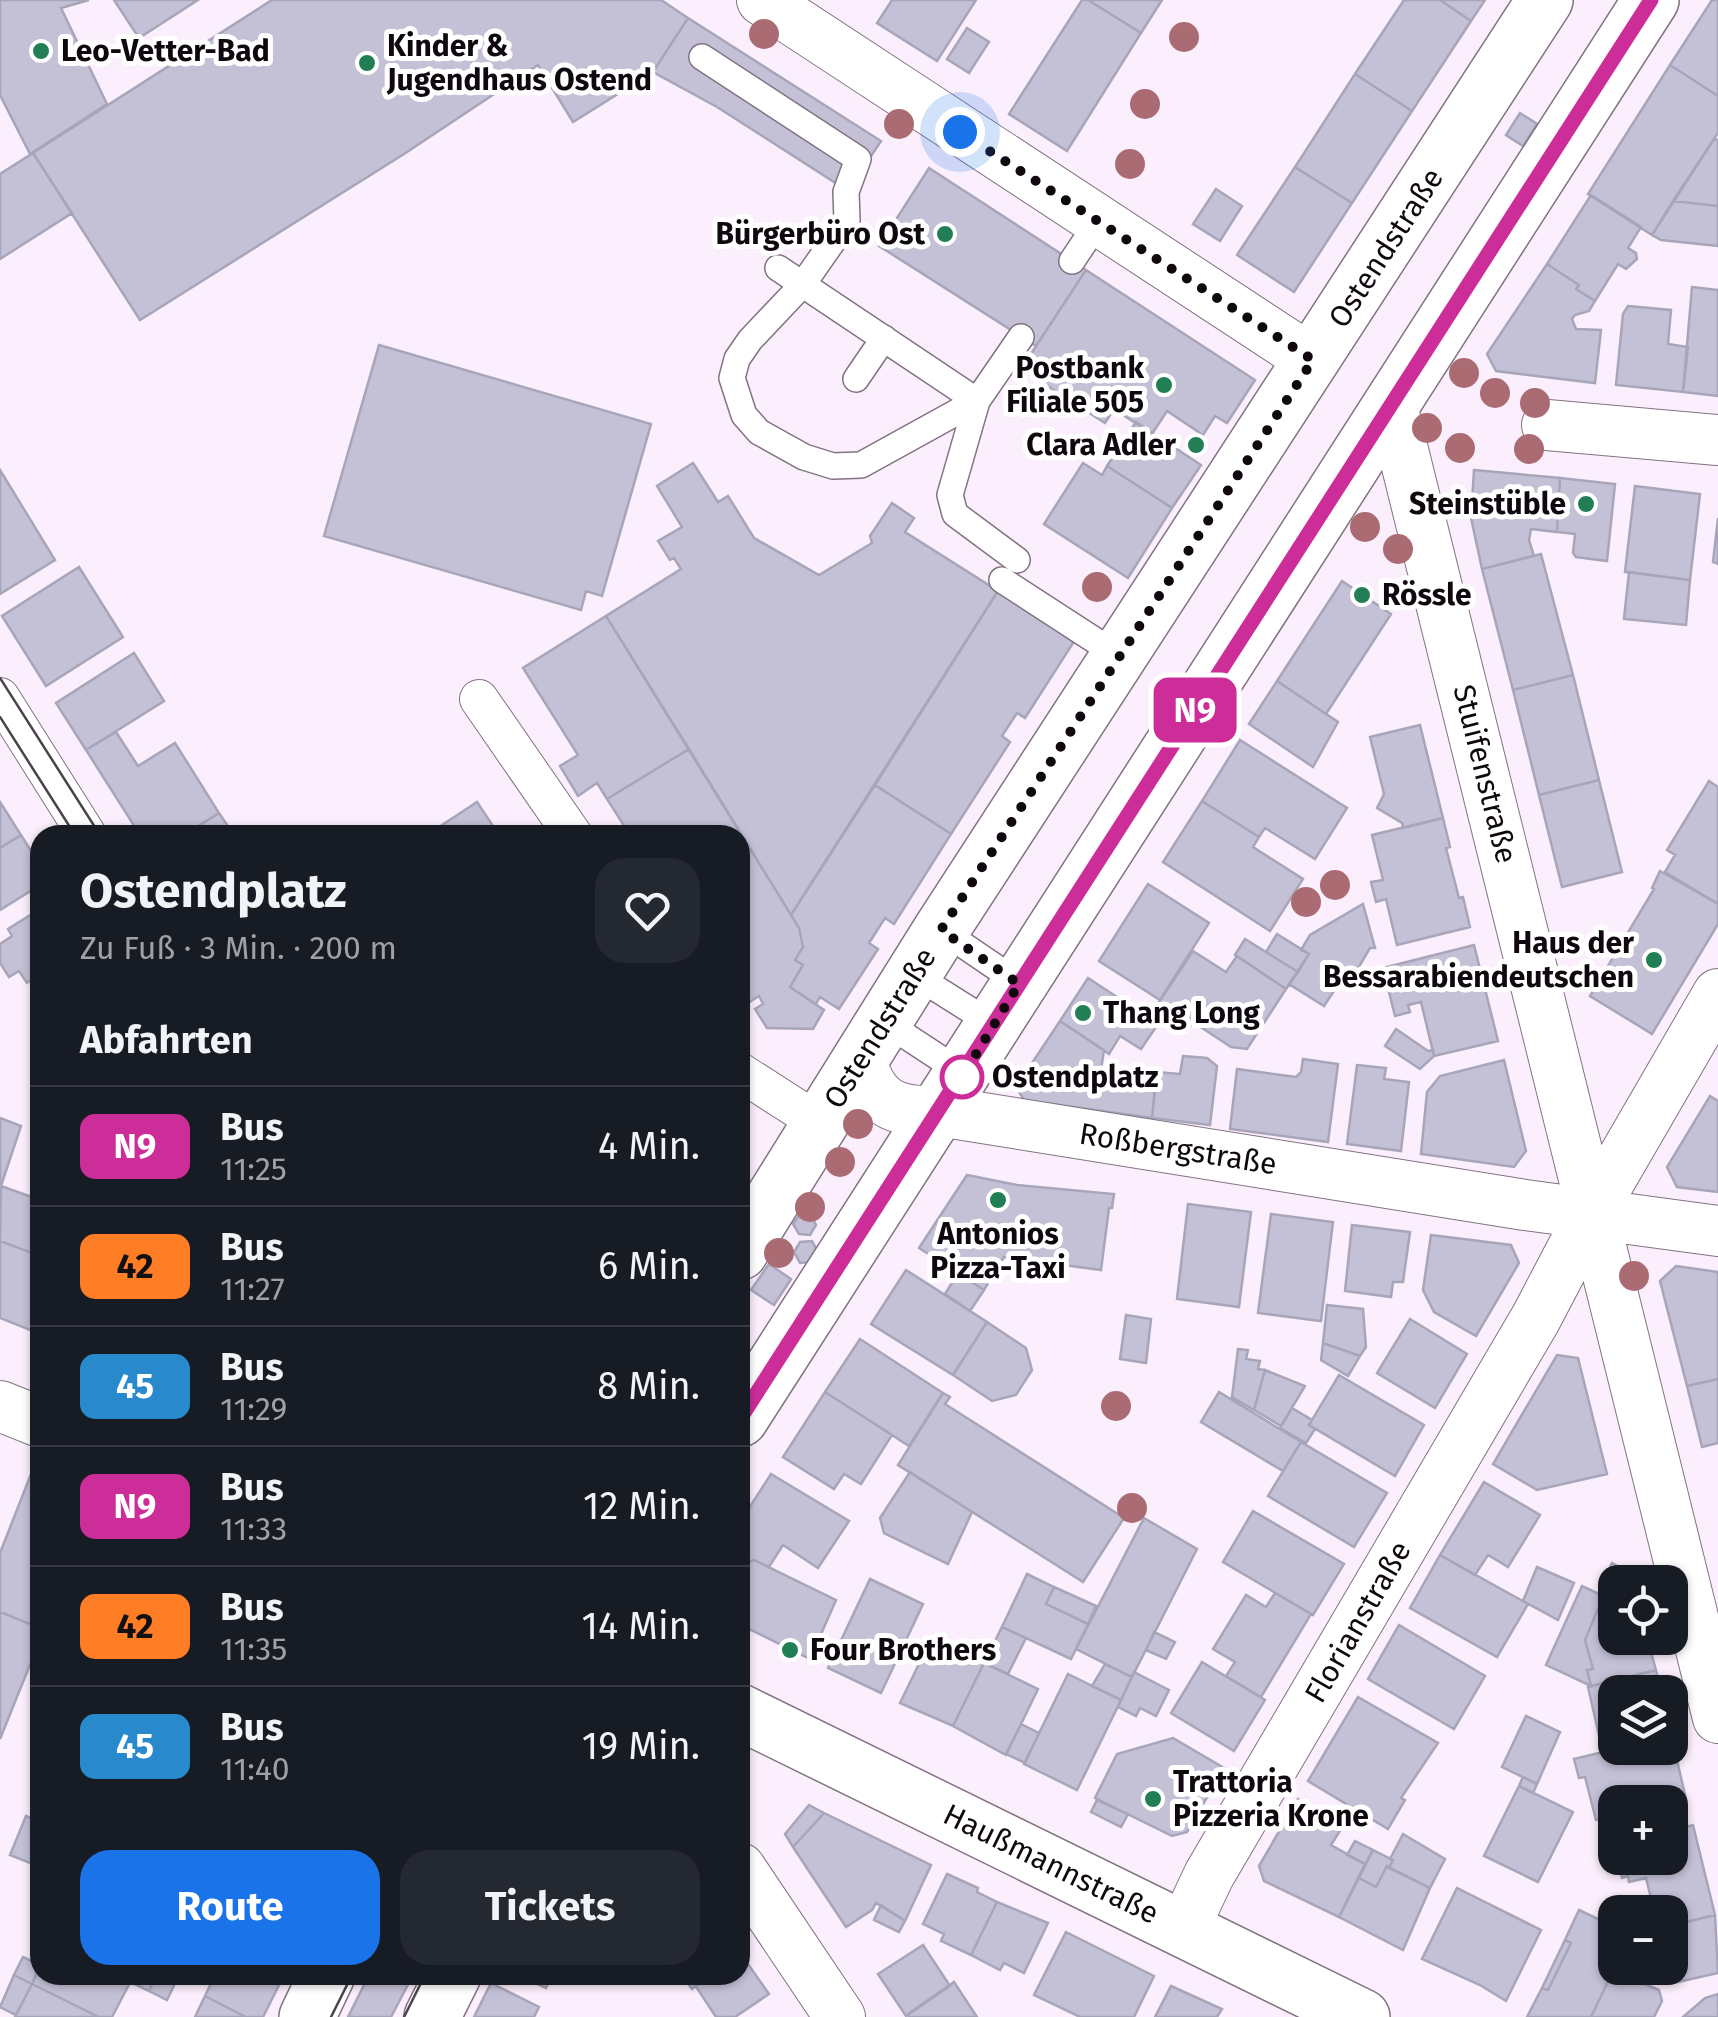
<!DOCTYPE html>
<html lang="de">
<meta charset="utf-8">
<style>
:root{--surface:#171b24;--page:#242831;--text:#f1f3f6;--muted:#9ea1a6;--line:#363941;--accent:#1a73e8}
body{margin:0;font-family:"Fira Sans",sans-serif;background:var(--page);color:var(--text);height:100vh;display:flex;flex-direction:column;font-size:38px;white-space:nowrap}
*{box-sizing:border-box;margin:0}
p{font-size:32px;color:var(--muted)}
.icon{flex:none;width:55px;height:55px;fill:none;stroke:currentColor;stroke-width:2;stroke-linecap:round;stroke-linejoin:round}
.map{position:relative;flex:1;overflow:hidden}
.panel{position:absolute;left:30px;top:825px;width:720px;height:1160px;display:flex;flex-direction:column;background:var(--surface);border-radius:30px;box-shadow:0 2px 8px #0004}
.panel>*{flex:none}
.badge{padding:0 20px;border-radius:15px;font-size:35px;line-height:65px}
.buttons{position:absolute;left:1598px;top:1565px;display:grid;gap:20px}
.buttons a{display:grid;place-items:center;width:90px;height:90px;border-radius:20px;background:var(--surface);box-shadow:0 2px 8px #0004;font-size:50px}
.you{position:absolute;width:50px;height:50px;margin:-25px;border:8px solid #fff;border-radius:50%;background:#1a73e8;box-shadow:0 0 0 15px #1a73e833}
.map>.badge{position:absolute;translate:-50% -50%;box-shadow:0 0 0 5px #fff}
h2{padding:0 50px;font-size:38px;line-height:90px}
.round{display:grid;place-items:center;flex:none;width:105px;height:105px;border-radius:30px;background:var(--page)}
.headline{display:flex;align-items:center;justify-content:space-between;height:170px;padding:0 50px}
h1{font-size:48px;font-weight:700;line-height:75px}
.primary-button{display:flex;gap:20px;margin-top:auto;padding:20px 50px}
.primary-button a{flex:1;height:115px;border-radius:30px;background:var(--accent);color:#fff;font-size:40px;font-weight:700;line-height:115px;text-align:center}
.primary-button a+a{background:var(--page);color:var(--text)}
ul{padding:0;list-style:none}
li{display:flex;align-items:center;gap:30px;height:120px;padding:0 50px;border-top:2px solid var(--line)}
li div{flex:1}
li b{display:block;font-size:38px}
li em{font-style:normal}
li .badge{min-width:110px;font-weight:700;text-align:center}
.map>svg:first-child{display:block}
.building{fill:#c4c1d7;stroke:#a7a5ba;stroke-width:2.5}
.lines{fill:none;stroke-linecap:round;stroke-linejoin:round}
.service-casing{stroke:#827282;stroke-width:28}
.pedestrian-casing{stroke:#827282;stroke-width:40}
.minor-casing{stroke:#827282;stroke-width:52}
.tertiary-casing{stroke:#827282;stroke-width:58}
.service{stroke:#fff;stroke-width:25}
.pedestrian{stroke:#fff;stroke-width:38}
.minor{stroke:#fff;stroke-width:50}
.tertiary{stroke:#fff;stroke-width:55}
.tram{stroke:#4c444c;stroke-width:2.5}
.tree{fill:#aa6c72}
.line-casing{stroke:#fff;stroke-width:22}
.line{stroke:#cd2d98;stroke-width:15}
.walk{stroke:#0f090f;stroke-width:10;stroke-dasharray:0 18}
.poi-dot{fill:#227f55;stroke:#fff;stroke-width:4}
.stop-dot{fill:#fff;stroke:#cd2d98;stroke-width:5}
.labels{text-anchor:middle;dominant-baseline:central;stroke-width:10;stroke-linejoin:round;paint-order:stroke}
.poi-label{font-size:30px;font-weight:bold;fill:#0f090f;stroke:#fff;text-anchor:start}
.street-label{font-size:30px;fill:#0f090f;stroke:#fff}
.stop-label{font-size:30px;font-weight:bold;fill:#0f090f;stroke:#fff;text-anchor:start}
</style>
<div class="map">
<svg width="1718" height="2017" viewBox="0 0 1718 2017">
<rect width="100%" height="100%" fill="#fceffd"/>
<!-- building -->
<path class="building" d="M0 0H89L61 8 107 104 30 154 0 95Z
M114 0H198L139 38Z
M272 0H661L688 18 653 72 573 122 538 65 404 154 140 320 33 153Z
M892 0H976L937 61 877 23Z
M1082 0H1088L1141 33 1067 151 1009 114Z
M1088 0H1162L1141 33Z
M1404 0H1440L1471 21 1412 111 1355 74Z
M1440 0H1485L1471 21Z
M1712 0H1718V96L1670 65Z
M688 18 881 141 848 191 717 107 653 72Z
M967 28 989 42 969 73 947 59Z
M1670 65 1718 96V133L1652 235 1588 194Z
M1355 74 1412 111 1352 203 1295 167Z
M1520 113 1537 124 1523 146 1506 135Z
M1714 139 1718 140V206L1673 201Z
M33 153 72 213 0 259V174Z
M1295 167 1352 203 1294 292 1237 255Z
M929 168 1086 270 1036 346 879 246Z
M1216 189 1242 206 1220 241 1193 224Z
M1591 195 1641 227 1628 248 1636 253 1637 259 1626 269 1618 264 1595 301 1576 289 1579 285 1547 264Z
M1673 201 1718 206V246L1661 240 1652 235Z
M1547 264 1579 285 1576 289 1595 301 1589 311 1575 315 1572 319 1576 329 1601 330 1595 383 1496 371 1487 354Z
M1086 270 1255 380 1227 423 1215 416 1203 435 1167 411 1152 434 1114 409 1105 423 1021 369Z
M1692 287 1718 290V396L1683 392Z
M1628 306 1671 310 1668 344 1688 347 1683 392 1616 385 1623 314Z
M379 345 651 424 602 596 586 591 581 610 324 536Z
M1136 422 1201 465 1172 508 1107 466Z
M693 463 718 502 728 496 754 538 819 575 872 543 870 536 892 503 914 518 905 532 998 591 791 915 606 616 681 569 674 558 670 560 658 541 682 527 657 486Z
M1083 463 1102 475 1107 466 1172 508 1128 578 1044 524Z
M0 470 55 560 0 594Z
M1474 470 1560 478 1557 532 1531 529 1529 540 1534 556 1482 569 1471 518Z
M1560 478 1615 484 1607 561 1576 557 1573 553 1575 534 1557 532Z
M1635 486 1700 494 1690 580 1625 572Z
M1718 518V564L1713 562Z
M1541 554 1573 675 1513 690 1482 569Z
M79 567 123 637 46 686 2 616Z
M1629 572 1690 580 1686 625 1624 619Z
M1342 581 1391 614 1326 714 1277 681Z
M998 591 1075 640 1025 718 1017 713 1002 736 1010 742 951 834 875 785Z
M606 616 689 749 607 799 597 783 578 796 560 766 578 755 523 668Z
M134 653 164 701 86 750 56 703Z
M1573 675 1599 780 1539 795 1513 690Z
M1277 681 1338 722 1313 767 1249 724Z
M1420 725 1443 818 1403 828 1402 823 1377 808 1384 794 1370 737Z
M116 732 138 766 175 743 219 813 184 835H140L86 750Z
M1240 740 1347 808 1315 859 1265 828 1259 837 1202 801Z
M689 749 799 928 803 947 795 960 803 965 790 987 824 1010 813 1029 767 1028 755 1009 763 1004 759 996 740 1008V835H630L607 799Z
M1599 780 1622 872 1562 887 1539 795Z
M1709 781 1718 787V904L1665 872 1675 855 1667 850Z
M875 785 951 834 894 924 885 918 869 943 878 949 839 1009 820 997 816 1004 790 987 803 965 795 960 803 947 799 928 791 915Z
M1202 801 1259 837 1253 847 1303 879 1270 931 1163 862Z
M0 802 21 835 0 848Z
M477 802 499 835H427Z
M219 813 234 835H184Z
M1443 818 1450 847 1446 848 1459 898 1463 897 1470 927 1397 945 1386 899 1376 902 1371 882 1383 880 1372 835Z
M21 835 40 865V885L0 910V848Z
M1660 871 1718 904V924L1652 1034 1590 996 1654 889 1652 888Z
M1148 884 1209 923 1160 1000 1099 961Z
M1363 904 1375 948H1370L1357 970 1358 976 1342 979 1324 1006 1289 984 1309 954 1301 950 1310 935Z
M40 909V992L32 979 27 983 19 971 9 977 0 963V944L12 936 8 929Z
M1277 934 1309 954 1298 972 1266 952Z
M1245 939 1298 972 1286 989 1235 955Z
M1474 945 1498 1041 1434 1056 1421 1002 1408 1005 1410 1012 1395 1016 1383 968Z
M1193 951 1226 972 1237 956 1286 989 1247 1049 1231 1047 1193 1022 1190 1027 1157 1005Z
M1088 978 1158 1024 1141 1049 1120 1036 1109 1054 1060 1021Z
M1060 1021 1104 1050 1101 1070 1156 1077 1152 1118 1024 1100 1016 1087Z
M1396 1029 1428 1051 1433 1050 1434 1056 1420 1069 1385 1046Z
M1183 1056 1207 1058 1217 1066 1210 1125 1152 1118 1157 1072 1180 1074Z
M1303 1059 1338 1064 1328 1142 1230 1129 1237 1069 1296 1077 1301 1072Z
M1504 1060 1526 1151 1514 1167 1421 1154 1427 1092 1440 1076Z
M1357 1065 1386 1068 1384 1079 1409 1082 1401 1151 1347 1144Z
M1710 1096 1718 1101V1192L1677 1187 1667 1167Z
M0 1118 21 1126 1 1186H0Z
M967 1175 1017 1185 1114 1194 1112 1208H1109L1101 1270 1004 1257 984 1290 919 1248Z
M1 1186 40 1200V1256L0 1241Z
M1188 1204 1251 1212 1239 1307 1177 1299Z
M800 1214 811 1215 816 1225 810 1235 799 1234 793 1224Z
M1271 1214 1333 1222 1321 1321 1258 1313Z
M1352 1225 1410 1232 1403 1282H1393L1391 1297 1345 1291Z
M1431 1235 1511 1245 1519 1263 1476 1336 1434 1312 1423 1290Z
M0 1241 40 1256V1334L0 1318Z
M812 1241 818 1252 812 1262 800 1263 794 1252 800 1242Z
M769 1264 791 1279 774 1305 751 1290Z
M1676 1266 1718 1272V1379L1687 1386 1660 1281Z
M906 1270 987 1322 953 1375 871 1324Z
M958 1273 984 1290 970 1311 945 1294Z
M1327 1305 1363 1309 1366 1347 1360 1356 1323 1343Z
M1126 1315 1151 1319 1146 1363 1120 1359Z
M1410 1319 1467 1354 1435 1408 1377 1373Z
M987 1322 1026 1348 1032 1370 1016 1395 992 1401 953 1375Z
M860 1339 943 1393 909 1446 825 1392Z
M1323 1343 1360 1356 1348 1376 1321 1360Z
M1238 1349 1248 1350 1246 1359 1260 1361 1258 1369 1265 1370 1254 1410 1232 1397Z
M1557 1355 1578 1358 1607 1474 1537 1490 1493 1464Z
M1265 1370 1305 1386 1281 1426 1254 1410Z
M1339 1375 1424 1425 1395 1476 1309 1425Z
M1718 1379V1443L1702 1447 1687 1386Z
M825 1392 892 1435 861 1484 844 1474 834 1489 783 1457Z
M1219 1392 1301 1442 1283 1471 1201 1422Z
M943 1393 950 1397 945 1404 1124 1518 1083 1582 898 1465Z
M1292 1408 1312 1420 1309 1425 1315 1429 1306 1443 1280 1428Z
M1301 1442 1387 1493 1354 1547 1268 1496Z
M910 1472 972 1512 948 1564 884 1533 880 1518Z
M31 1474 40 1478V1628L0 1612V1553Z
M771 1474 849 1521 818 1568 783 1545 769 1567 754 1560 740 1565V1522Z
M1484 1482 1540 1515 1508 1567 1488 1555 1475 1575 1440 1555Z
M1253 1511 1344 1564 1313 1615 1223 1562Z
M1144 1518 1197 1549 1132 1677 1076 1649Z
M1440 1555 1528 1604 1497 1657 1410 1608Z
M754 1560 836 1600 810 1659 743 1626 740 1565Z
M1612 1563 1631 1573 1629 1576 1603 1582Z
M1537 1567 1574 1583 1558 1620 1523 1601Z
M1027 1574 1054 1587 1046 1604 1088 1624 1071 1659 1002 1627Z
M1629 1576 1631 1582H1615V1638H1647L1656 1670 1591 1686 1587 1670 1593 1669 1585 1640 1598 1609 1609 1606 1603 1582Z
M870 1579 923 1604 881 1693 828 1668Z
M1603 1582 1609 1606 1598 1609 1585 1640 1593 1669 1587 1670 1591 1686 1546 1665 1582 1586 1599 1594Z
M1054 1587 1096 1606 1088 1624 1046 1604Z
M1275 1593 1311 1614 1261 1697 1226 1676 1235 1662 1213 1649 1246 1595 1266 1607Z
M0 1612 40 1628V1640L0 1739Z
M1399 1625 1485 1676 1454 1729 1368 1679Z
M1002 1627 1026 1638 1008 1674 984 1663Z
M1154 1632 1175 1642 1166 1659 1146 1650Z
M932 1637 984 1663 953 1726 900 1703Z
M1202 1662 1265 1700 1234 1751 1171 1713Z
M984 1663 1038 1689 1006 1755 953 1726Z
M1105 1664 1132 1677 1121 1700 1092 1686Z
M1656 1670 1661 1692H1615V1736L1600 1740 1588 1687Z
M1134 1672 1169 1690 1156 1716 1140 1708 1136 1716 1118 1707Z
M1068 1674 1121 1700 1077 1790 1024 1764Z
M1358 1697 1438 1743 1401 1798 1405 1800 1388 1829 1308 1781Z
M1526 1716 1560 1732 1537 1784 1502 1767Z
M1021 1724 1039 1733 1025 1763 1006 1754Z
M1670 1730 1686 1799 1670 1803 1615 1802V1815L1596 1820 1585 1777 1579 1778 1574 1759 1603 1752 1600 1740 1615 1736V1748H1670Z
M1173 1738 1224 1768 1187 1832 1172 1836 1095 1798 1117 1754Z
M1523 1777 1537 1784 1533 1793 1519 1786Z
M1519 1786 1573 1812 1538 1882 1484 1856Z
M1298 1799 1343 1826 1331 1845 1365 1864 1339 1917 1264 1881 1259 1866Z
M1097 1800 1128 1814 1121 1827 1091 1812Z
M809 1805 824 1813 793 1847 785 1834Z
M824 1813 931 1865 905 1921 876 1903 872 1910 846 1927 793 1847Z
M26 1816 40 1822V1867L10 1855Z
M1693 1825 1715 1915 1670 1926V1912H1662L1661 1909 1654 1910 1646 1878 1629 1882 1628 1876 1622 1878 1618 1860 1670 1858V1831Z
M1403 1834 1445 1859 1430 1888 1389 1868 1393 1860 1390 1859Z
M1355 1841 1373 1850 1365 1864 1347 1855Z
M1373 1850 1393 1860 1389 1868 1387 1866 1376 1887 1359 1878Z
M1387 1866 1430 1888 1403 1950 1339 1917 1359 1878 1376 1887Z
M947 1874 978 1888 977 1892 997 1902 971 1955 941 1941 944 1934 923 1924Z
M1457 1888 1541 1930 1506 2001 1480 1985 1422 1959Z
M997 1902 1048 1923 1024 1973 1004 1963 1000 1970 971 1955Z
M881 1905 905 1921 899 1932 874 1920Z
M1579 1910 1615 1927V1959L1609 1961 1613 1971 1591 2017H1527L1542 1988 1548 1990 1571 1943 1565 1940Z
M1715 1915 1718 1973 1674 1983 1667 1979 1664 1968H1670V1926Z
M1066 1932 1154 1976 1134 2017H1080L1034 1995Z
M1565 1940 1571 1943 1548 1990 1542 1988Z
M923 1945 950 1986 906 2016 878 1974Z
M741 1954 769 1994 735 2017H716L695 1985 710 1975H740Z
M23 1957 40 1965 32 1984 14 1975Z
M40 1967V1975H134L112 2017H99L32 1984Z
M1613 1971 1659 1990 1662 2001 1654 2017H1591Z
M14 1975 32 1984 16 2015 0 2007Z
M134 1975H156L149 1991 130 1982Z
M156 1975H179L167 2000 149 1991Z
M215 1975H284L263 2017H246L205 1996Z
M369 1975H413L391 2017H348Z
M518 1975H552L546 1988Z
M682 1975H710L692 1989Z
M954 1982 977 2017H909L908 2014Z
M491 1983 539 2007 534 2017H474Z
M32 1984 99 2017H15Z
M1171 1986 1222 2009 1217 2017H1155Z
M1718 1994V2017H1683L1705 1998Z
M205 1996 246 2017H195Z"/>
<g class="lines">
<!-- service casing -->
<g class="service-casing">
<path id="service" d="M702 57 858 159 846 192 847 221 803 284 750 340 737 359 732 378 744 415 759 432 804 457 833 466 861 465 977 401 1021 337
M1072 261 1098 222
M778 268 977 401 950 495 955 514 1017 560
M856 379 884 338
M1002 580 1119 656
M941 930 1019 983
M913 974 994 1025
M883 1021 964 1074"/>
</g>
<!-- pedestrian casing -->
<g class="pedestrian-casing">
<path id="pedestrian" d="M0 697 87 835
M479 699 573 835
M740 1072 821 1124"/>
</g>
<!-- minor casing -->
<g class="minor-casing">
<path id="minor" d="M762 0 1313 361
M1392 406 1718 1718
M1547 425 1718 440
M860 1058C873 1103 893 1113 939 1111L1525 1205 1718 1231
M0 1406 40 1422
M740 1868 840 2017
M1184 1928 1209 1875 1536 1318 1591 1213 1718 994"/>
</g>
<!-- tertiary casing -->
<g class="tertiary-casing">
<path id="tertiary" d="M740 1252 941 930 1545 0
M740 1419 1651 0
M740 1712 1362 2017
M307 2017 327 1975
M432 2017 453 1975"/>
</g>
<!-- service -->
<use href="#service" class="service"/>
<!-- pedestrian -->
<use href="#pedestrian" class="pedestrian"/>
<!-- minor -->
<use href="#minor" class="minor"/>
<!-- tertiary -->
<use href="#tertiary" class="tertiary"/>
<!-- tram -->
<path class="tram" d="M0 678 100 835
M0 717 75 835
M331 2017 352 1975
M404 2017 425 1975"/>
</g>
<!-- trees -->
<g class="tree">
<circle cx="764" cy="34" r="15"/>
<circle cx="1184" cy="37" r="15"/>
<circle cx="1145" cy="104" r="15"/>
<circle cx="899" cy="124" r="15"/>
<circle cx="1130" cy="164" r="15"/>
<circle cx="1464" cy="373" r="15"/>
<circle cx="1495" cy="393" r="15"/>
<circle cx="1535" cy="403" r="15"/>
<circle cx="1427" cy="428" r="15"/>
<circle cx="1460" cy="448" r="15"/>
<circle cx="1529" cy="449" r="15"/>
<circle cx="1365" cy="527" r="15"/>
<circle cx="1398" cy="549" r="15"/>
<circle cx="1097" cy="587" r="15"/>
<circle cx="1335" cy="885" r="15"/>
<circle cx="1306" cy="902" r="15"/>
<circle cx="858" cy="1124" r="15"/>
<circle cx="840" cy="1162" r="15"/>
<circle cx="810" cy="1207" r="15"/>
<circle cx="779" cy="1253" r="15"/>
<circle cx="1634" cy="1276" r="15"/>
<circle cx="1116" cy="1406" r="15"/>
<circle cx="1132" cy="1508" r="15"/>
</g>
<g class="lines">
<!-- line casing -->
<g class="line-casing">
<path id="line" d="M740 1419 1651 0"/>
</g>
<!-- line -->
<use href="#line" class="line"/>
<!-- walk -->
<path class="walk" d="M960 132 1313 360 941 930 1019 984 962 1077"/>
</g>
<!-- markers -->
<g class="poi-dot">
<circle cx="41" cy="51" r="10"/>
<circle cx="367" cy="63" r="10"/>
<circle cx="945" cy="234" r="10"/>
<circle cx="1164" cy="385" r="10"/>
<circle cx="1196" cy="445" r="10"/>
<circle cx="1586" cy="504" r="10"/>
<circle cx="1362" cy="595" r="10"/>
<circle cx="1654" cy="960" r="10"/>
<circle cx="1083" cy="1013" r="10"/>
<circle cx="998" cy="1200" r="10"/>
<circle cx="790" cy="1650" r="10"/>
<circle cx="1153" cy="1799" r="10"/>
</g>
<circle class="stop-dot" cx="962" cy="1077" r="20"/>
<g class="labels">
<!-- poi labels -->
<g class="poi-label">
<text x="387" y="46">Kinder &amp;<tspan x="387" dy="34">Jugendhaus Ostend</tspan></text>
<text x="61" y="51">Leo-Vetter-Bad</text>
<text x="925" y="234" text-anchor="end">Bürgerbüro Ost</text>
<text x="1144" y="368" text-anchor="end">Postbank<tspan x="1144" dy="34">Filiale 505</tspan></text>
<text x="1176" y="445" text-anchor="end">Clara Adler</text>
<text x="1566" y="504" text-anchor="end">Steinstüble</text>
<text x="1382" y="595">Rössle</text>
<text x="1634" y="943" text-anchor="end">Haus der<tspan x="1634" dy="34">Bessarabiendeutschen</tspan></text>
<text x="1103" y="1013">Thang Long</text>
<text x="998" y="1234" text-anchor="middle">Antonios<tspan x="998" dy="34">Pizza-Taxi</tspan></text>
<text x="810" y="1650">Four Brothers</text>
<text x="1173" y="1782">Trattoria<tspan x="1173" dy="34">Pizzeria Krone</tspan></text>
</g>
<!-- street labels -->
<g class="street-label">
<text transform="translate(1386 248) rotate(-57)">Ostendstraße</text>
<text transform="translate(1485 774) rotate(76)">Stuifenstraße</text>
<text transform="translate(880 1028) rotate(-58)">Ostendstraße</text>
<text transform="translate(1178 1149) rotate(9)">Roßbergstraße</text>
<text transform="translate(1358 1622) rotate(-60)">Florianstraße</text>
<text transform="translate(1051 1864) rotate(26)">Haußmannstraße</text>
</g>
<!-- stop labels -->
<g class="stop-label">
<text x="992" y="1077">Ostendplatz</text>
</g>
</g>
</svg>
<div class="buttons">
<a><svg class="icon" aria-label="locate" viewBox="0 0 24 24"><circle cx="12" cy="12" r="6"/><path d="M12 2v4M12 18v4M2 12h4M18 12h4"/></svg></a>
<a><svg class="icon" aria-label="layers" viewBox="0 0 24 24"><path d="M12 4l9 5-9 5-9-5zM3 14l9 5 9-5"/></svg></a>
<a>+</a>
<a>−</a>
</div>
<div class="you" style="left:960px;top:132px"></div>
<b class="badge" style="left:1195px;top:710px;background:#cd2d98;color:#fff">N9</b>
<section class="panel">
<div class="headline"><div><h1>Ostendplatz</h1><p>Zu Fuß · 3 Min. · 200 m</p></div><a class="round"><svg class="icon" aria-label="heart" viewBox="0 0 24 24"><path d="M12 20l-8-8c-3-5 5-10 8-4 3-6 11-1 8 4z"/></svg></a></div>
<h2>Abfahrten</h2>
<ul>
<li><span class="badge" style="background:#cd2d98;color:#fff">N9</span><div><b>Bus</b><p>11:25</p></div><em>4 Min.</em></li>
<li><span class="badge" style="background:#ff7d24;color:#111">42</span><div><b>Bus</b><p>11:27</p></div><em>6 Min.</em></li>
<li><span class="badge" style="background:#288acc;color:#fff">45</span><div><b>Bus</b><p>11:29</p></div><em>8 Min.</em></li>
<li><span class="badge" style="background:#cd2d98;color:#fff">N9</span><div><b>Bus</b><p>11:33</p></div><em>12 Min.</em></li>
<li><span class="badge" style="background:#ff7d24;color:#111">42</span><div><b>Bus</b><p>11:35</p></div><em>14 Min.</em></li>
<li><span class="badge" style="background:#288acc;color:#fff">45</span><div><b>Bus</b><p>11:40</p></div><em>19 Min.</em></li>
</ul>
<div class="primary-button"><a>Route</a><a>Tickets</a></div>
</section>
</div>
